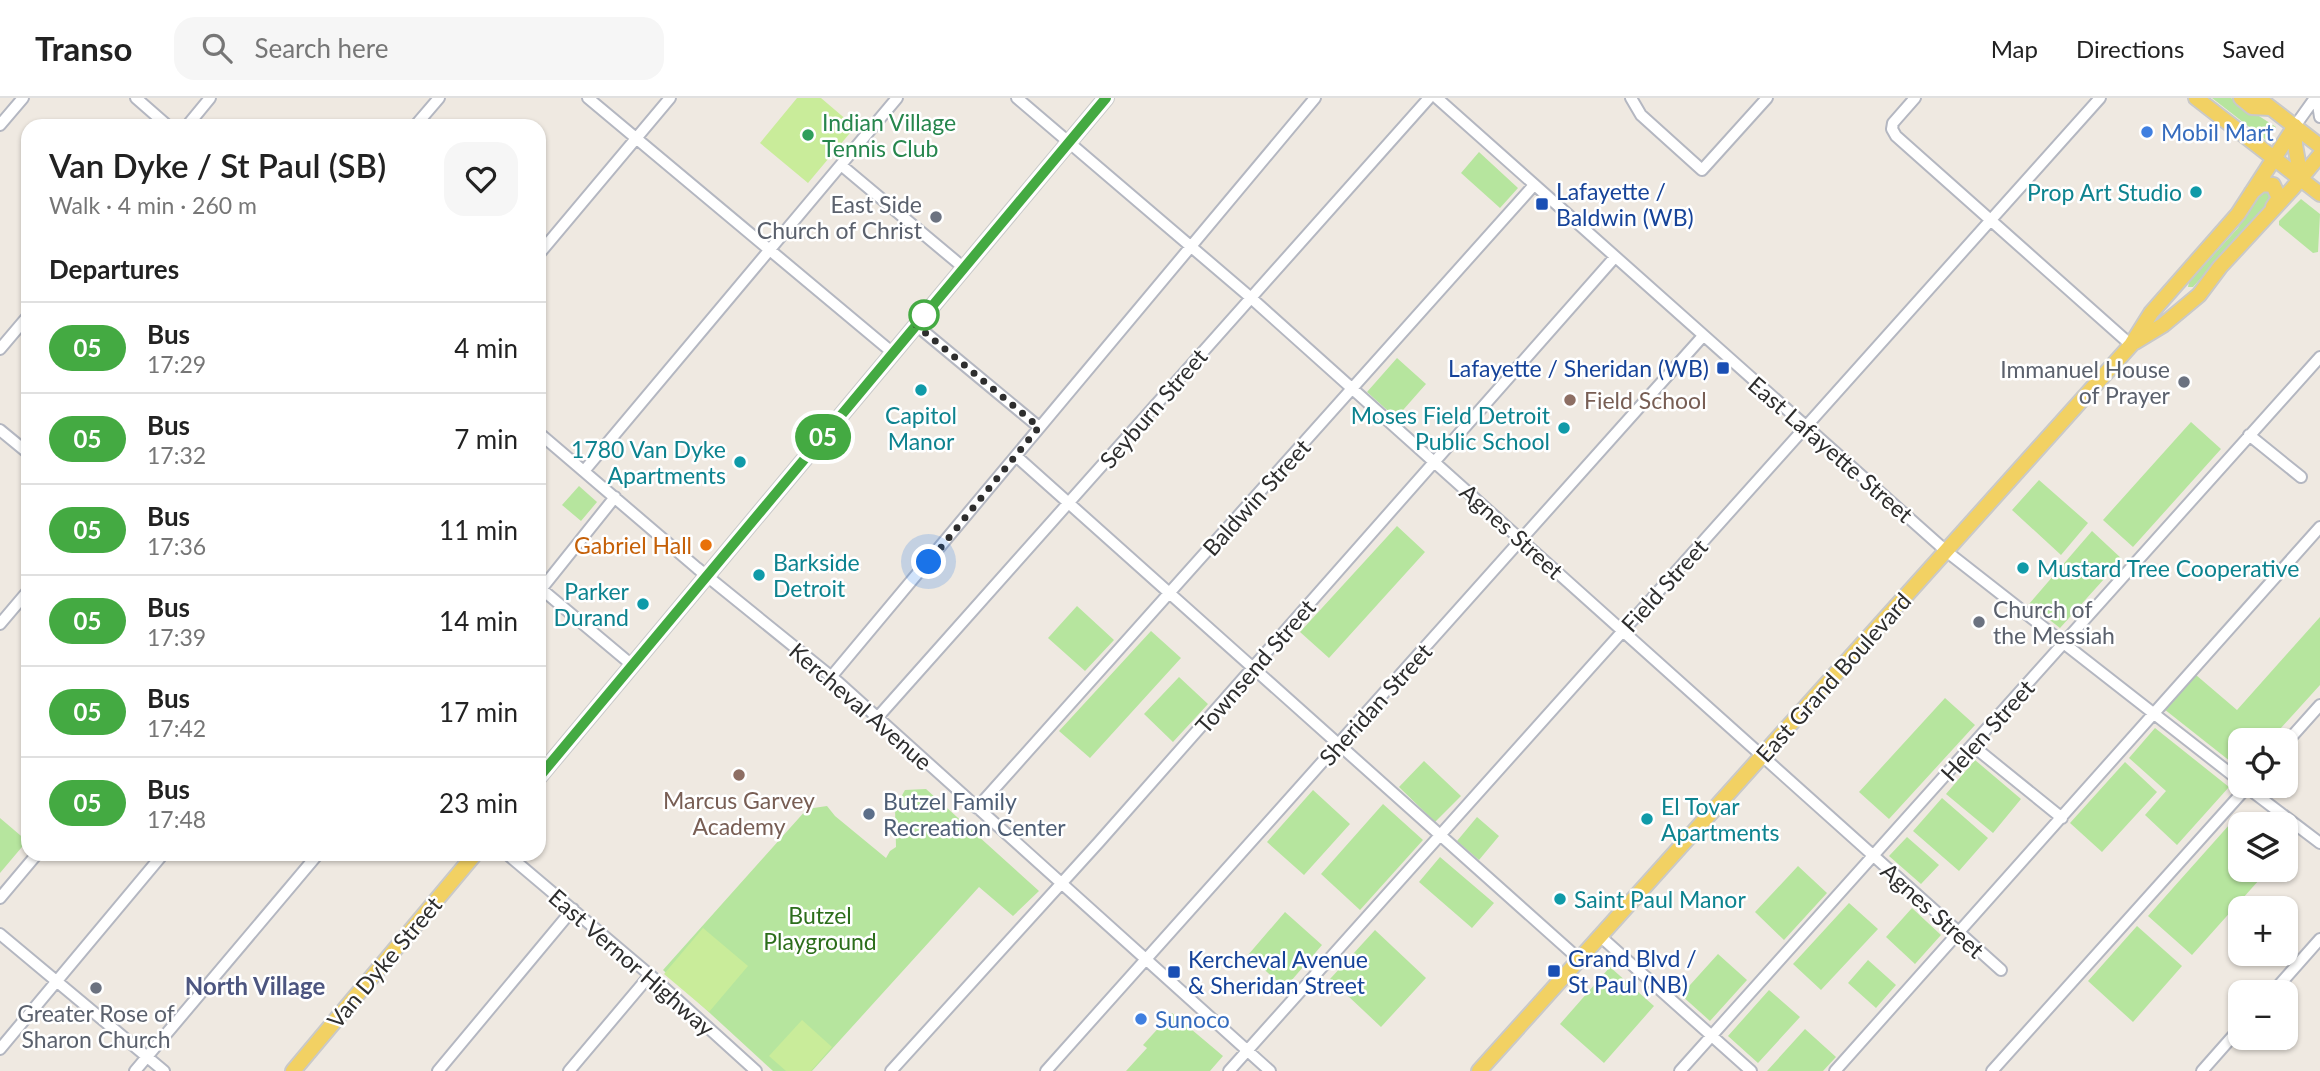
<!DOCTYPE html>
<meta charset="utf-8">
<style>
:root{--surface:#fff;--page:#f6f6f6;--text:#222;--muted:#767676;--line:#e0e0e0}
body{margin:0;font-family:Lato,sans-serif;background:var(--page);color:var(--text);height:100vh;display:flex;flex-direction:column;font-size:26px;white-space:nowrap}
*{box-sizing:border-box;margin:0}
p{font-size:23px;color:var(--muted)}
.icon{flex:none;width:38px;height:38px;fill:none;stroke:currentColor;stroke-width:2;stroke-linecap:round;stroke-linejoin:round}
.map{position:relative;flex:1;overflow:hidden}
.details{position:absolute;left:21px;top:21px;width:525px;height:742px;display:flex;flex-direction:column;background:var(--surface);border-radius:21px;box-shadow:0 2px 5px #0004}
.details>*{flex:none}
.badge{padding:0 14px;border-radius:23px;font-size:24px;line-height:46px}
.controls{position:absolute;left:2228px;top:630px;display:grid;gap:14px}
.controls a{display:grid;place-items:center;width:70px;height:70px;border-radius:14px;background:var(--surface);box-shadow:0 2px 5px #0004;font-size:35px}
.you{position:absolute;width:35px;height:35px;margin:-18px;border:5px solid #fff;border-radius:50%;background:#1a73e8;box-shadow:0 0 0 10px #1a73e833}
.map>.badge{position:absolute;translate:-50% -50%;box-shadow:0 0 0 4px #fff}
h2{padding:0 28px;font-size:26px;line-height:63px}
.round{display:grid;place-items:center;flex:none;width:74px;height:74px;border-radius:21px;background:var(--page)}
.head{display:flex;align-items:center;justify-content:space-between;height:119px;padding:0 28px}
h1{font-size:33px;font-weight:600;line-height:52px}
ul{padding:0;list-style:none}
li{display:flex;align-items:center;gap:21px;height:91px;padding:0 28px;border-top:2px solid var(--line)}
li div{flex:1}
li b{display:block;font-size:26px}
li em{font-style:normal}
li .badge{min-width:77px;font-weight:700;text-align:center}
header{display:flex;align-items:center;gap:42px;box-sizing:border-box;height:98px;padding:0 35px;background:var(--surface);border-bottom:2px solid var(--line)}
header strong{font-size:33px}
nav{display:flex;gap:38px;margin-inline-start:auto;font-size:24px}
.search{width:490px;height:63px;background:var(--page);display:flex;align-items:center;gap:18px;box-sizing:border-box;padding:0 24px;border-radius:21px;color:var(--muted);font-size:26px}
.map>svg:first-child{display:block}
.green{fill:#b6e59e}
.pitch{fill:#c9ec9a}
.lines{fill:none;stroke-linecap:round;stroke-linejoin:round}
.minor-casing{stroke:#b4b7c1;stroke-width:14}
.major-casing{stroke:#c9c9c9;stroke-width:18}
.minor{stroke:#fff;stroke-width:10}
.major{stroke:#f2d163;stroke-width:14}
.line-casing{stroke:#fff;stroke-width:16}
.line{stroke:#44aa42;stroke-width:10}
.walk{stroke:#2e2e2e;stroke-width:7;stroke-dasharray:0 12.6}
.shop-dot{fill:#3f7fe0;stroke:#fff;stroke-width:2.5}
.leisure-dot{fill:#2e9e5b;stroke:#fff;stroke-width:2.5}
.culture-dot{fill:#0f9aa8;stroke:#fff;stroke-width:2.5}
.transit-dot{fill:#1a4fb4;stroke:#fff;stroke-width:2.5}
.worship-dot{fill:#6b7280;stroke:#fff;stroke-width:2.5}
.stop-dot{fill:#fff;stroke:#44aa42;stroke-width:3.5}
.education-dot{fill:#8d6e63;stroke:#fff;stroke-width:2.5}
.food-dot{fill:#e8710a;stroke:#fff;stroke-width:2.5}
.service-dot{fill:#5c6f8a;stroke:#fff;stroke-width:2.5}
.labels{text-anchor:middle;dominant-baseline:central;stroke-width:5;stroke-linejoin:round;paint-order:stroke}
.leisure-label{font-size:23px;fill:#27864d;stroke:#fff;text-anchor:start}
.shop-label{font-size:23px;fill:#366cbe;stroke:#fff;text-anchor:start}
.transit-label{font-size:23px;fill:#164399;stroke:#fff;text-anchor:start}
.culture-label{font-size:23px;fill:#0d838f;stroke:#fff;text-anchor:end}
.worship-label{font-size:23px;fill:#5b616d;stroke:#fff;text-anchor:end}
.education-label{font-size:23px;fill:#785e54;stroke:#fff;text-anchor:start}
.street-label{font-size:23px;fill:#2e2e2e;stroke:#fff}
.food-label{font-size:23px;fill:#c56008;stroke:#fff;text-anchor:end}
.service-label{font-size:23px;fill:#4e5e75;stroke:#fff;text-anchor:start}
.park-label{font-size:23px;fill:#2c6e1b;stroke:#fff}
.neighbourhood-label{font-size:24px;font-weight:bold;fill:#4d5680;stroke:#fff}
</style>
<header>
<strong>Transo</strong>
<div class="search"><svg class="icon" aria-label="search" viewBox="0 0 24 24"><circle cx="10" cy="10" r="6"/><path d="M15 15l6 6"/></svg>Search here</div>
<nav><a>Map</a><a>Directions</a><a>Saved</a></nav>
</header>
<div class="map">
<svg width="2320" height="973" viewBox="0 0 2320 973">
<rect width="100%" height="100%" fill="#efe9e1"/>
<!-- green -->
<path class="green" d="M2212 0H2231L2276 29 2266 42Z
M1479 54 1518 90 1500 110 1461 75Z
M2269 92 2272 99 2268 105 2193 189H2188L2189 184 2238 130 2260 93Z
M2301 101 2320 116 2318 154 2313 155 2279 127V123Z
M1397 260 1426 286 1396 320 1367 294Z
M2191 324 2221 351 2133 449 2103 422Z
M2039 382 2088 425 2061 457 2012 412Z
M579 388 597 404 581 423 562 407Z
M1397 428 1425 454 1329 560 1300 534Z
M2092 433 2122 461 2060 530 2029 506Z
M1077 508 1114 542 1085 573 1048 540Z
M2320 519V587L2270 642H2240V671L2164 611 2196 577 2237 612Z
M1151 533 1181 560 1090 660 1059 633Z
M1179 579 1208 606 1173 644 1144 616Z
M1945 600 1975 627 1889 721 1859 694Z
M2155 630 2229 689 2177 747 2145 717 2166 693 2129 660Z
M1975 662 2021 701 1993 735 1946 696Z
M1424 663 1461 698 1435 724 1399 689Z
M2125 664 2157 694 2102 754 2070 725Z
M926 691 1039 793 1013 818 979 789 812 973H773L663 872 807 711 827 708 835 718 886 760 890 753 896 749 895 710 905 692Z
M1313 692 1350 726 1304 777 1267 744Z
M1942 700 1988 740 1959 773 1913 733Z
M1383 706 1423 742 1360 812 1321 776Z
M1477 719 1499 738 1479 762 1457 743Z
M0 720 27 743 0 775Z
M2230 726 2240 735V772H2268L2192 857 2148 818Z
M1907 739 1939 767 1921 786 1889 758Z
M1440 759 1494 805 1472 830 1419 784Z
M1798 768 1827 795 1784 842 1755 814Z
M1849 805 1878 831 1821 892 1793 866Z
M1912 810 1941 837 1915 866 1886 839Z
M1285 814 1322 847 1285 890 1248 857Z
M2137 828 2182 868 2133 924 2088 883Z
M1375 832 1426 880 1381 929 1330 881Z
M1718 856 1747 882 1710 923 1681 897Z
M1868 862 1896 887 1876 910 1848 885Z
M1610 869 1654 908 1604 965 1560 926Z
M1769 892 1800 919 1758 965 1728 938Z
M1172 915 1223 958 1210 973H1126L1147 950 1143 947Z
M1805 931 1836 959 1823 973H1767Z"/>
<!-- pitch -->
<path class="pitch" d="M797 0H821L855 29 808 85 760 45Z
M703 830 748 868 709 914 664 876Z
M802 922 832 949 811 973H786L769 958Z"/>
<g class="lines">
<!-- minor casing -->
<g class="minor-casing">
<path id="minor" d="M136 0 168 28
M588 0 893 255
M1017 0 1250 199 2001 872
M1437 0 1946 453 2240 683
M1631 0 1641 17 1702 72 1767 0
M1915 0 1893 25 1892 31 1896 38 2131 247
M2317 0 2320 19
M0 27 23 0
M187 28 210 0
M415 28 439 0
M2295 28 2315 0
M841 67 964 170
M539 156 670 0
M916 227 1039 329
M0 251 28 218
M0 332 28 355
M539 335 697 470 839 585 1270 973
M2249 337 2301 379
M1016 358 1580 862
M584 373 897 0
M539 489 632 567
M539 494 615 399
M0 526 28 493
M831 579 1315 0
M877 620 1429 0
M2286 645 2320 607
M1973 648 2062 720
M2245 688 2320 745
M977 710 1534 87
M507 756 650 877 756 973
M0 800 37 756
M0 836 164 973
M1601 839 1751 973
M2273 894 2320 841
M0 951 163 756
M135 973 318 756
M438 973 573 811
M569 973 650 877
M891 973 1099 744 1615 159
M1046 973 1703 238
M1229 973 2100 0
M1680 973 2320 259
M1835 973 2320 429
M1992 973 2248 688
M2202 973 2240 930"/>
</g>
<!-- major casing -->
<g class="major-casing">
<path id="major" d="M2196 0 2320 96
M2241 0 2252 9 2270 10
M2258 0 2320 48
M2295 29V47L2301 81
M2252 94 2262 86 2273 87 2279 100 2273 109
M2135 244 2163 227 2199 197 2220 169 2292 91 2320 57
M539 679 1106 0
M293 973 475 756
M1479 973 2131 247 2151 215 2238 116 2295 28"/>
</g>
<!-- minor -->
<use href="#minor" class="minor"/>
<!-- major -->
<use href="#major" class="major"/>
</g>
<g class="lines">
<!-- line casing -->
<g class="line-casing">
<path id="line" d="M539 679 1106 0"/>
</g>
<!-- line -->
<use href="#line" class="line"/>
<!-- walk -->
<path class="walk" d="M924 217 916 227 1039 329 929 464"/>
</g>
<!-- markers -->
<g class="shop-dot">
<circle cx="2147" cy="34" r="7"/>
<circle cx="1141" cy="921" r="7"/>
</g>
<circle class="leisure-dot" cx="808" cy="37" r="7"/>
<g class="culture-dot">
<circle cx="2196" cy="94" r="7"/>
<circle cx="921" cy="292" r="7"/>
<circle cx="1564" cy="330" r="7"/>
<circle cx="740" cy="364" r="7"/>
<circle cx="2023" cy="470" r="7"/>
<circle cx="759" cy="477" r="7"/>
<circle cx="643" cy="506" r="7"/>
<circle cx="1647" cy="721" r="7"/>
<circle cx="1560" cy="801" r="7"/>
</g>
<g class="transit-dot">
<rect x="1535" y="99" width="14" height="14" rx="3.5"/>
<rect x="1716" y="263" width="14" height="14" rx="3.5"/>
<rect x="1547" y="866" width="14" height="14" rx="3.5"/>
<rect x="1167" y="867" width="14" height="14" rx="3.5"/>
</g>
<g class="worship-dot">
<circle cx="936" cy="119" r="7"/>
<circle cx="2184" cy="284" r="7"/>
<circle cx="1979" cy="524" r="7"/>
<circle cx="96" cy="890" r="7"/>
</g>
<circle class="stop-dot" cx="924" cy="217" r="14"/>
<g class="education-dot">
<circle cx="1570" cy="302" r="7"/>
<circle cx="739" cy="677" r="7"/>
</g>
<circle class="food-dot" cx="706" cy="447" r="7"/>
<circle class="service-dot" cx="869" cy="716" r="7"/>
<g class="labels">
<!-- leisure labels -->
<g class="leisure-label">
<text x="822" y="24">Indian Village<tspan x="822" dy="26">Tennis Club</tspan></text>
</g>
<!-- shop labels -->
<g class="shop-label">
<text x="2161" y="34">Mobil Mart</text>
<text x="1155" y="921">Sunoco</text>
</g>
<!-- transit labels -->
<g class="transit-label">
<text x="1556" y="93">Lafayette /<tspan x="1556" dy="26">Baldwin (WB)</tspan></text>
<text x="1709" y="270" text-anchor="end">Lafayette / Sheridan (WB)</text>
<text x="1568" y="860">Grand Blvd /<tspan x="1568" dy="26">St Paul (NB)</tspan></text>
<text x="1188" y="861">Kercheval Avenue<tspan x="1188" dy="26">&amp; Sheridan Street</tspan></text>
</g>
<!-- culture labels -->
<g class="culture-label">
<text x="2182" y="94">Prop Art Studio</text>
<text x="921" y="317" text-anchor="middle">Capitol<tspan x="921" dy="26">Manor</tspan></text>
<text x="1550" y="317">Moses Field Detroit<tspan x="1550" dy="26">Public School</tspan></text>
<text x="726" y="351">1780 Van Dyke<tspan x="726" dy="26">Apartments</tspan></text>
<text x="773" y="464" text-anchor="start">Barkside<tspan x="773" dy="26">Detroit</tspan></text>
<text x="2037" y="470" text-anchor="start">Mustard Tree Cooperative</text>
<text x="629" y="493">Parker<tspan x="629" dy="26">Durand</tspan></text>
<text x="1661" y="708" text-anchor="start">El Tovar<tspan x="1661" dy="26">Apartments</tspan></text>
<text x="1574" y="801" text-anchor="start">Saint Paul Manor</text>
</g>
<!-- worship labels -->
<g class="worship-label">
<text x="922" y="106">East Side<tspan x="922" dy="26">Church of Christ</tspan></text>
<text x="2170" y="271">Immanuel House<tspan x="2170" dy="26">of Prayer</tspan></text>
<text x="1993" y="511" text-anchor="start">Church of<tspan x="1993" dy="26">the Messiah</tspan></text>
<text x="96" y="915" text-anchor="middle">Greater Rose of<tspan x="96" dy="26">Sharon Church</tspan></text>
</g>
<!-- education labels -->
<g class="education-label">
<text x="1584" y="302">Field School</text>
<text x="739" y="702" text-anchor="middle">Marcus Garvey<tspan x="739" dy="26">Academy</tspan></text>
</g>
<!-- street labels -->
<g class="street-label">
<text transform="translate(1153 310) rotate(-49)">Seyburn Street</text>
<text transform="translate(1831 351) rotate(41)">East Lafayette Street</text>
<text transform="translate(1256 399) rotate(-48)">Baldwin Street</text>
<text transform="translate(1512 433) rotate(42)">Agnes Street</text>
<text transform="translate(1664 487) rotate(-48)">Field Street</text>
<text transform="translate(1255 568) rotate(-49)">Townsend Street</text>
<text transform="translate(1833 579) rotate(-48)">East Grand Boulevard</text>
<text transform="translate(1375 606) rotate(-48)">Sheridan Street</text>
<text transform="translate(861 608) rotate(41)">Kercheval Avenue</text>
<text transform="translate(1987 632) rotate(-48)">Helen Street</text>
<text transform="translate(1933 812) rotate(42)">Agnes Street</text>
<text transform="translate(384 864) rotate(-50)">Van Dyke Street</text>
<text transform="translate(632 864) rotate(41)">East Vernor Highway</text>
</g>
<!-- food labels -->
<g class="food-label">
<text x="692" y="447">Gabriel Hall</text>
</g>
<!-- service labels -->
<g class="service-label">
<text x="883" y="703">Butzel Family<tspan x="883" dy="26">Recreation Center</tspan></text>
</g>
<!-- park labels -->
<g class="park-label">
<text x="820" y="817">Butzel<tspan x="820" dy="26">Playground</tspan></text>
</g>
<!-- neighbourhood labels -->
<g class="neighbourhood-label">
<text x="255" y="887">North Village</text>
</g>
</g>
</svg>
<div class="controls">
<a><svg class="icon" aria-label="locate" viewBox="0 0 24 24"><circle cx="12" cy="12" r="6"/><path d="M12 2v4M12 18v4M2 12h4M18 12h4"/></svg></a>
<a><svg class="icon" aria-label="layers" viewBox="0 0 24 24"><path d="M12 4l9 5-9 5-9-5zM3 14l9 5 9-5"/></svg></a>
<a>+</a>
<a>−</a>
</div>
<div class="you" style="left:929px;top:464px"></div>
<b class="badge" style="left:823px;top:339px;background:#44aa42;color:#fff">05</b>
<section class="details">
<div class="head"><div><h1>Van Dyke / St Paul (SB)</h1><p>Walk · 4 min · 260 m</p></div><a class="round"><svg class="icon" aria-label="heart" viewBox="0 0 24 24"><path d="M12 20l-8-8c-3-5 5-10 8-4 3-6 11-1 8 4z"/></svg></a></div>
<h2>Departures</h2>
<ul>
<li><span class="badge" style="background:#44aa42;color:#fff">05</span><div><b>Bus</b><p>17:29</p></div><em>4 min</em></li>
<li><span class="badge" style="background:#44aa42;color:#fff">05</span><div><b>Bus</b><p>17:32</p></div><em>7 min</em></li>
<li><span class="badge" style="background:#44aa42;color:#fff">05</span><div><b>Bus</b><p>17:36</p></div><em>11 min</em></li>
<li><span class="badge" style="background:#44aa42;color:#fff">05</span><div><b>Bus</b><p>17:39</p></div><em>14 min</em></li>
<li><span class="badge" style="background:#44aa42;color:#fff">05</span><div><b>Bus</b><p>17:42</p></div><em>17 min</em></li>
<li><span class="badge" style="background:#44aa42;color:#fff">05</span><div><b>Bus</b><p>17:48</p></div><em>23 min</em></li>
</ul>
</section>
</div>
